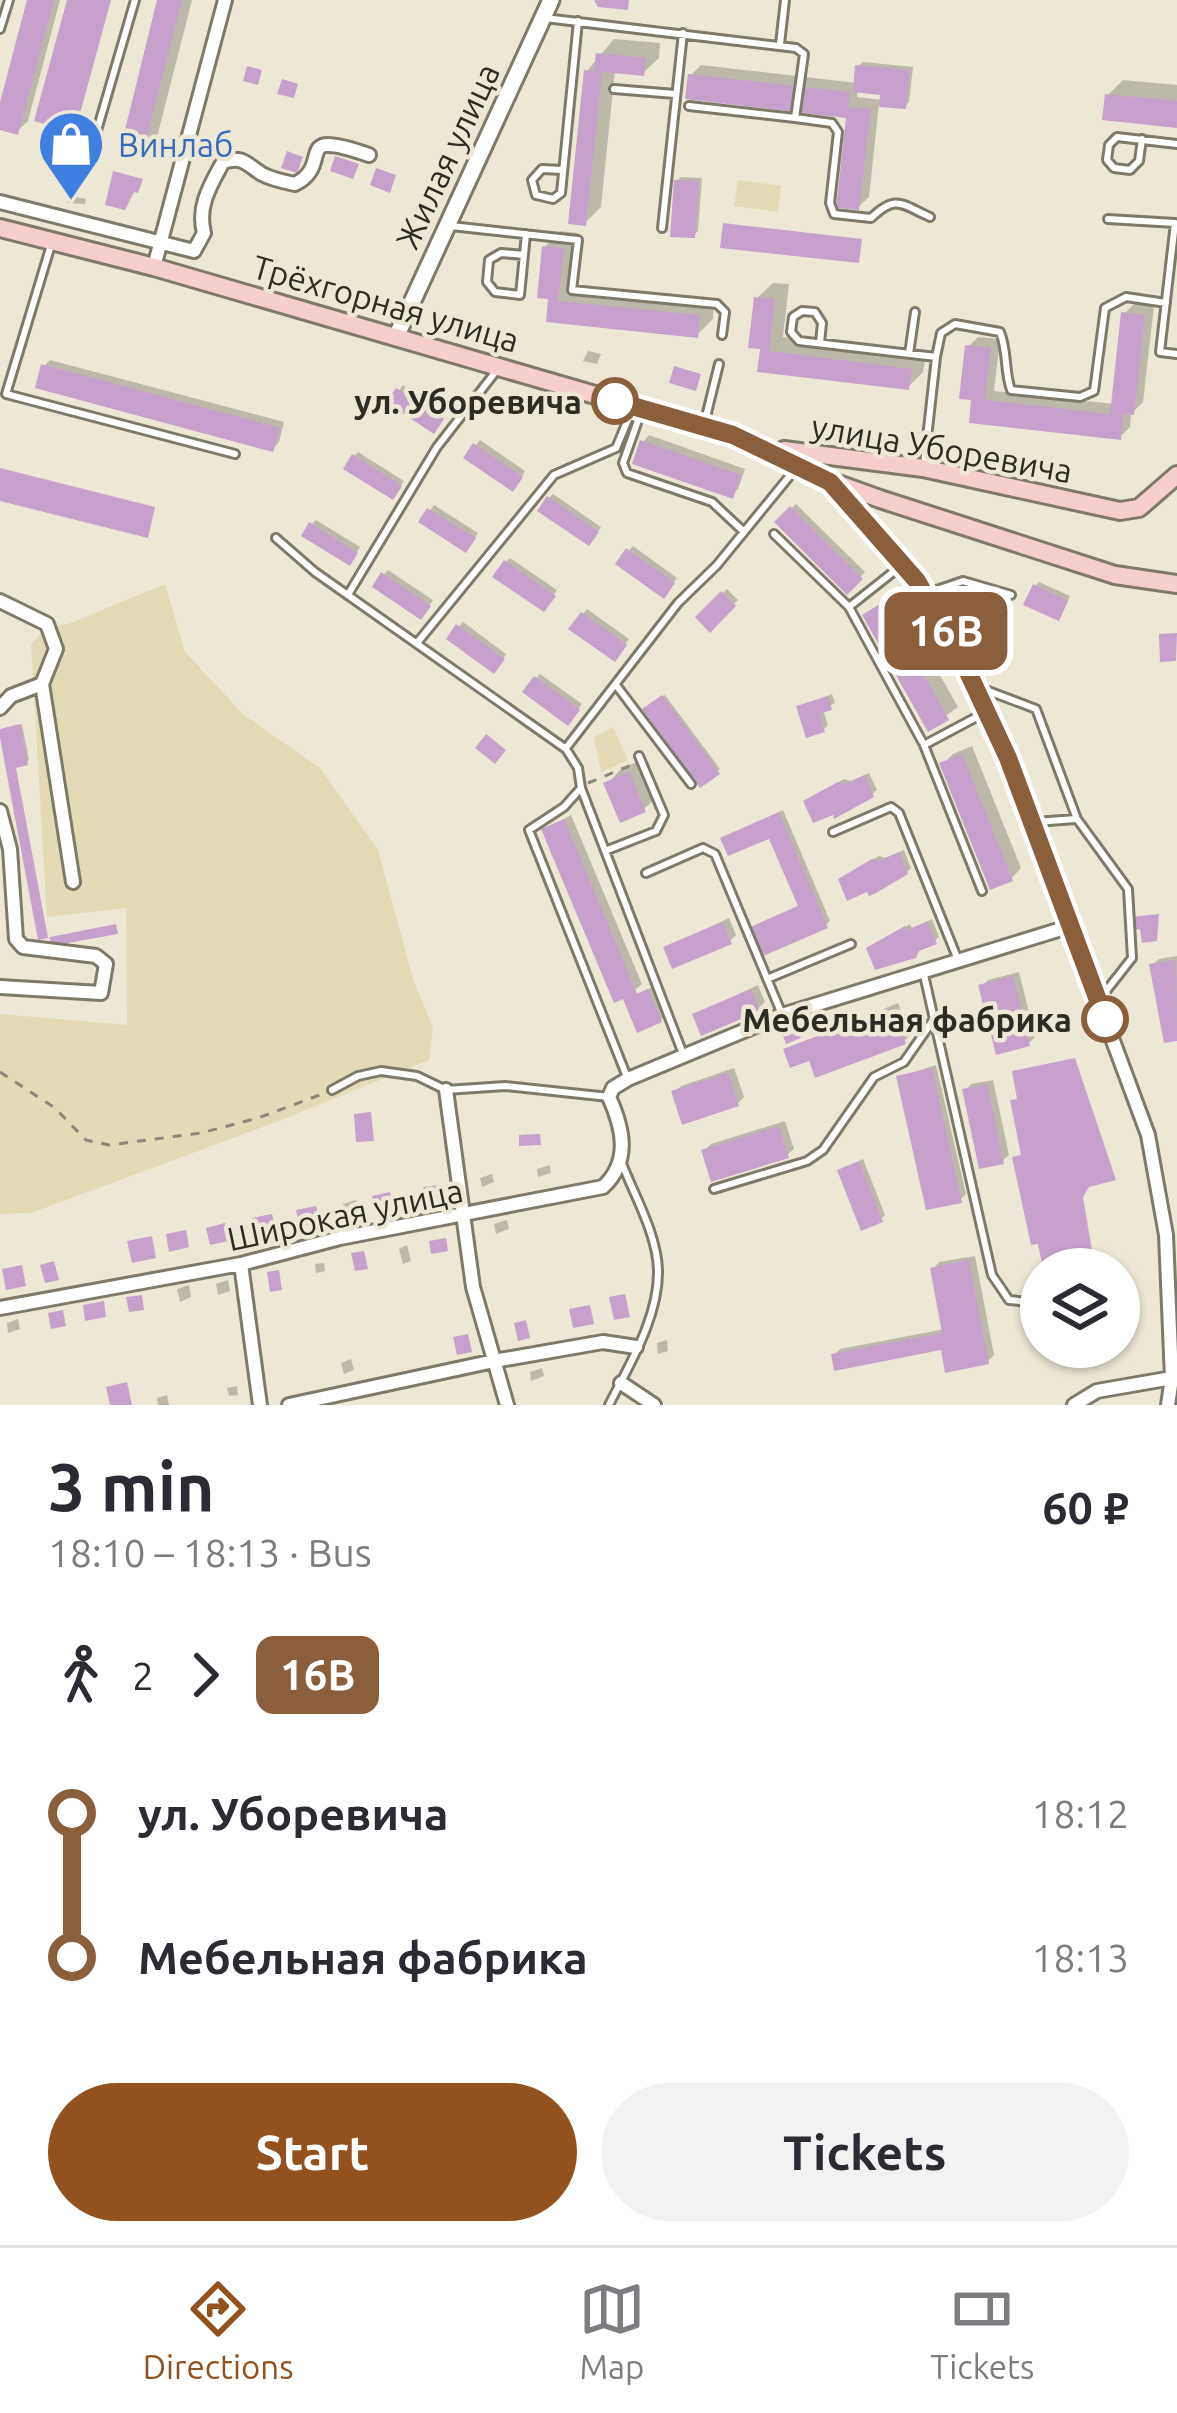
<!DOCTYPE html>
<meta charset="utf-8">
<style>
:root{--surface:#fff;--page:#f2f2f3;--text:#2b2b33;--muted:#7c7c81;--line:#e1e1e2;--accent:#92511d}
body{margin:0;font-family:Ubuntu,sans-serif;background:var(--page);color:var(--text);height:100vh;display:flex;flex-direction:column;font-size:45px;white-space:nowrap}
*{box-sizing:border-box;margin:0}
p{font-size:39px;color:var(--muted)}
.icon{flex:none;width:66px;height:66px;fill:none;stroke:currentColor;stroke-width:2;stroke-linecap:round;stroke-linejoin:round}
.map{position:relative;height:1405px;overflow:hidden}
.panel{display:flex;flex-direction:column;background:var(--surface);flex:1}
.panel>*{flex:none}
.badge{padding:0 24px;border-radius:18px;font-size:42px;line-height:78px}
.tools{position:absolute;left:1020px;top:1248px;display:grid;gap:24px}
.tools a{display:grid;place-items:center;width:120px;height:120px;border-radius:50%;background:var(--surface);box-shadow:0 3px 9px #0004;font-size:60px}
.map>.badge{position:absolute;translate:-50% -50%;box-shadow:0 0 0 6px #fff}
.legs{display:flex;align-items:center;gap:18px;height:132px;padding:0 48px;font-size:39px}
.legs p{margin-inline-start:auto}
.headline{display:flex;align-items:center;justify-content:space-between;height:204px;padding:0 48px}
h1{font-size:66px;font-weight:600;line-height:90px}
.cta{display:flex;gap:24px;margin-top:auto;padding:24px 48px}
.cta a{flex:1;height:138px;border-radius:72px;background:var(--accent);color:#fff;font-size:48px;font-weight:600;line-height:138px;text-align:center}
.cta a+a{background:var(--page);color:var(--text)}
ul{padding:0 48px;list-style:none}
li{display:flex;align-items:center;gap:42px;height:144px;font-size:45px}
li i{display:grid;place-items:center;width:18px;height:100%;margin:0 15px;background:currentColor}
li i::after{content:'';width:30px;height:30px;margin:-15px;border:9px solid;border-radius:50%;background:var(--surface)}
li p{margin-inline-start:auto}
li:first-child i{background:linear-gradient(#0000 50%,currentColor 0)}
li:last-child i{background:linear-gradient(currentColor 50%,#0000 0)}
.menu{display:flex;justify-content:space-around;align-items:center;height:168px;border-top:3px solid var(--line);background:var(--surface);font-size:33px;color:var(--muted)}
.menu a{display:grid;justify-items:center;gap:6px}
.menu .on{color:var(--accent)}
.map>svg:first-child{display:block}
.green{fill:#e3dab6}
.shadow{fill:#0003;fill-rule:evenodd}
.building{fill:#c6a1cc}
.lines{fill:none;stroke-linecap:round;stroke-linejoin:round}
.service-casing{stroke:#7e7a69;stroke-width:12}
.minor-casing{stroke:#7e7a69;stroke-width:18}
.tertiary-casing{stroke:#7e7a69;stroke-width:21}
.secondary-casing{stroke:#7e7a69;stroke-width:22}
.path{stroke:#8b877b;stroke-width:3;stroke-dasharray:9 9;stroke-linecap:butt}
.service{stroke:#fff;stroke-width:6}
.minor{stroke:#fff;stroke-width:12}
.tertiary{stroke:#fff;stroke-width:15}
.secondary{stroke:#f6cece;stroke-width:16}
.line-1-casing{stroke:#fff;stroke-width:27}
.line-1{stroke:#8b5e3c;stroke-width:18}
.stop-1-dot{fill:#fff;stroke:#8b5e3c;stroke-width:6}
.labels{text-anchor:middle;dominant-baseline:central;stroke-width:9;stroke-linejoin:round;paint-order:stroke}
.shop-label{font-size:33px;fill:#366cbe;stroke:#ede8d5;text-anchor:start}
.street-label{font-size:33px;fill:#2d2b24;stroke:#ede8d5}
.stop-label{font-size:33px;font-weight:bold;fill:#2d2b24;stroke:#ede8d5;text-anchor:end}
</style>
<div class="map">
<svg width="1177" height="1405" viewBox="0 0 1177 1405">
<rect width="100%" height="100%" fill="#ede8d5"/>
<!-- green -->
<path class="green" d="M738 180 781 186 778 212 734 206Z
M165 584 185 652 244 715 320 768 378 850 413 979 433 1028 429 1060 271 1124 31 1213 0 1214V1014L127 1025 126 908 47 917 31 645 44 629 71 623Z
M613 727 628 760 601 772 594 737Z"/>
<!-- shadow -->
<path class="shadow" d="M30 0H60L28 121 17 131 0 127V113Z
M160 0H192L156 141 141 157Z
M614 39 660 43 659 58 643 73 615 70 601 207 585 223 587 71Z
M863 62 913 67 909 102 905 106 879 104 869 197 858 207 849 115 691 75 701 65 857 83 858 66ZM858 90 883 92V100L857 97Z
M1123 80 1177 85V125L1107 96Z
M681 177 702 178 698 231 694 235 677 181Z
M71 196 86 199 85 204 67 203Z
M560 231 578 233 572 286 714 301 713 319 697 335 549 320 545 247Z
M773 283 789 284 783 337 926 354 923 372 908 387 760 369 763 346 757 298Z
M1134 304 1154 306 1143 402 1131 414 1130 427 1120 437 974 398 968 347 978 337 1000 339 994 391 1114 404 1124 314Z
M588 351 601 354 597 364 583 361Z
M50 360 284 422 279 442 273 449 44 366Z
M403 385 446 414 438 426 391 401Z
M649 435 745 469 738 489 732 495 643 442Z
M480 440 525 471 517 484 467 457Z
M358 452 404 481 396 492 354 456Z
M553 494 601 527 593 538 549 498Z
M796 504 865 572 848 590 778 522Z
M434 505 478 533 470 545 422 521Z
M316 520 360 547 353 558 312 524Z
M633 546 677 578 668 591 629 550Z
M510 558 557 590 548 604 506 562Z
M388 570 433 600 425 612 384 574Z
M1039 582 1070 596 1062 613 1035 586Z
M727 589 738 600 710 628 699 617Z
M894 594 958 707 929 728 865 615Z
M587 609 629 639 618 654 583 614Z
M463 622 506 654 498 666 459 626Z
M540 674 582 704 572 718 536 678Z
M832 694 835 703 823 710 828 725 823 730 799 707Z
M665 695 720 769 701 784 646 710Z
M22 724 29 760 27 762 2 730Z
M972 746 1021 868 1011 879 943 764 953 754Z
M645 759 660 794 644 809 607 784 622 768Z
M869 773 877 790 872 794 811 797 844 779 851 781Z
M783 810 830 921 826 925H756L800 905 770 835 724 839Z
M571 815 642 984 635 990 544 830Z
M904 850 911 868 907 872 846 875 879 856 885 858Z
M729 918 736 935 730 941 666 948Z
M932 919 939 937 935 941 874 944 910 924 912 928Z
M1177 956V1038L1166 1039 1152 965 1159 959Z
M1019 972 1035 1037 1029 1043 982 986 988 980Z
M758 985 765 1002 759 1008 695 1015Z
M653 987 665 1016 661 1020 631 996Z
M898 1003 910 1035 904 1041H807Z
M936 1065 966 1194 960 1200 899 1077Z
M734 1068 744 1097 737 1104 675 1092 681 1086Z
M993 1080 1009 1155 1002 1161 965 1090 971 1084Z
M785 1121 794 1149 787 1155 704 1151 711 1144Z
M863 1159 885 1215 881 1219 841 1171Z
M550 1165 551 1173 538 1177 537 1169Z
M492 1174 494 1182 482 1187 480 1178Z
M356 1200 358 1211 346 1215 343 1204Z
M507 1220 509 1229 496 1234 494 1224Z
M407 1245 411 1261 403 1264 399 1249Z
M975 1256 994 1355 988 1361 943 1347 834 1355 840 1349 945 1329 933 1269 939 1262Z
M324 1263 325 1271 316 1273 315 1264Z
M228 1280 230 1291 218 1295 216 1284Z
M189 1285 191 1297 180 1302 177 1289Z
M18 1319 20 1329 8 1333 7 1323Z
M667 1340 668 1351 658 1354 657 1343Z
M351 1359 354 1370 344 1374 341 1363Z
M542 1368 544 1376 531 1381 530 1372Z
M237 1386 238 1395 229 1396 227 1388Z
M167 1395 169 1405H158L157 1398Z"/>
<!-- building -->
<path class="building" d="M27 0H54L18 135 0 130V102Z
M67 0H111L75 132 34 121Z
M157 0H182L141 160 119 154Z
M594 0H629L628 10 598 7Z
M596 53 646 58 644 76 602 72 586 226 568 224 584 70 594 71Z
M855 65 910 70 906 109 879 107 880 95 853 92Z
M247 66 262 70 258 85 243 81Z
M688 74 850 92 848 107 871 109 859 210 836 208 846 118 685 99Z
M282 79 298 84 294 98 277 94Z
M1105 94 1177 101V128L1102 120Z
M287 151 303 157 297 173 281 168Z
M335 156 359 164 353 179 330 171Z
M376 168 396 175 390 193 370 185Z
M113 171 143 179 138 193 134 192 125 210 105 205Z
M674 180 699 181 695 238 670 237Z
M723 223 862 239 859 263 720 248Z
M542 246 564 248 558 301 700 315 698 338 546 322 548 299 537 298Z
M754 297 775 299 769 351 912 369 909 390 757 372 760 349 748 348Z
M1121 312 1145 315 1134 415 1123 414 1121 440 969 423 971 400 959 399 965 345 991 348 985 400 1110 414Z
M41 364 280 428 273 452 35 388Z
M674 366 701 374 696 391 669 383Z
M396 388 444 419 434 434 386 402Z
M640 440 741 475 733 499 632 464Z
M473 443 523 477 513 492 463 458Z
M352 454 402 486 393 500 343 469Z
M0 468 155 507 148 538 0 501Z
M547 496 599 532 589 546 537 511Z
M790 506 863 579 847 595 774 522Z
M427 508 476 538 466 553 418 522Z
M309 522 358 553 350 566 301 536Z
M626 548 675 583 664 599 615 564Z
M504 560 556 596 544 612 492 577Z
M381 572 431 606 421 620 372 587Z
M1033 584 1068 601 1059 621 1023 605Z
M721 591 736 606 710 633 695 617Z
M883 602 949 720 928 732 862 615Z
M581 612 627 645 615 662 568 629Z
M456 624 505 659 494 674 446 639Z
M1177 633 1176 661 1160 662 1159 634Z
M534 676 580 710 568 726 522 692Z
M662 695 720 774 700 788 642 709Z
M828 696 832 710 819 714 825 732 806 738 796 706Z
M20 724 28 765 16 768 48 938 38 940 0 738V729Z
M486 734 506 750 495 764 475 748Z
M962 754 1013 881 990 890 939 763Z
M629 772 646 812 620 823 603 783Z
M865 775 874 797 834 819 833 815 813 823 803 801 838 782 845 784Z
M779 812 828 928 761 957 748 928 798 906 769 839 728 856 720 838Z
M564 819 637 994 648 989 662 1022 637 1033 623 999 614 1003 541 829Z
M899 852 908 874 876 893 869 896 867 892 847 901 838 879 872 859 879 861Z
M1159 914 1157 941 1142 943 1140 929 1133 930 1131 917Z
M722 922 732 944 672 969 663 947Z
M927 922 937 944 919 951 916 958 875 970 866 948 905 926 907 930Z
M116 924 118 934 51 946 50 937Z
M1176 960 1177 1041 1164 1043 1149 964Z
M1013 976 1030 1046 996 1055 978 985Z
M751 989 760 1011 701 1036 692 1014Z
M892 1008 906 1044 815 1078 809 1061 790 1068 783 1049Z
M795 1023 801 1038 786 1044 780 1028Z
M1075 1058 1116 1180 1089 1187 1083 1197 1093 1257 1087 1258 1089 1267 1043 1269 1038 1244 1031 1245 1012 1157 1021 1155 1010 1100 1017 1099 1012 1071Z
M932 1068 962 1203 926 1210 896 1076Z
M728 1073 739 1106 682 1125 671 1091Z
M987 1084 1004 1164 979 1169 962 1089Z
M371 1112 374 1141 356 1142 354 1114Z
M779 1126 789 1158 711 1182 701 1150Z
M540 1134 541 1145 519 1146V1135Z
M859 1161 883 1222 861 1231 837 1170Z
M440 1185 442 1201 425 1203 423 1187Z
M390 1192 394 1208 376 1212 372 1196Z
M316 1206 320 1223 300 1227 296 1210Z
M272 1214 276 1231 256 1235 252 1218Z
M225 1223 229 1241 210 1245 206 1228Z
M186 1230 189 1247 169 1252 166 1234Z
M152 1236 156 1258 132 1263 127 1241Z
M446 1238 448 1251 431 1254 429 1241Z
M364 1251 368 1269 355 1271 351 1253Z
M969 1260 989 1364 945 1373 941 1350 834 1371 831 1354 942 1333 930 1268Z
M54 1261 59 1280 45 1283 40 1265Z
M22 1265 26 1286 6 1290 2 1269Z
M279 1270 282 1290 270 1292 267 1272Z
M625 1294 630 1317 614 1320 609 1297Z
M142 1295 144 1310 129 1312 126 1297Z
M104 1301 106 1317 85 1321 83 1305Z
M590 1305 594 1324 573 1328 569 1309Z
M63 1310 66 1326 51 1329 48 1313Z
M526 1320 530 1338 518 1341 514 1323Z
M468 1334 472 1352 457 1355 453 1337Z
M127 1382 132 1405H110L106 1387Z"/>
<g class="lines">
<!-- service casing -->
<g class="service-casing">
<path id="service" d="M545 18 796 48 804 54 795 118 689 106
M0 29 9 0
M780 44 785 0
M614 89 675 94
M795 118 832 123 838 132 830 203 834 214 871 218C896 194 901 204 930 217
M1142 139 1139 161 1130 170 1114 168 1107 160 1109 145 1117 137 1177 144
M91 151 135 0
M563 170 542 169 532 180 536 195 553 199 561 193 578 21
M1108 219 1175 223 1160 352 1177 354
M451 226 578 240 572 290 717 304 725 312 722 335
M662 228 683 33
M51 245 6 394 235 454
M524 255 501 253 489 260 487 282 495 292 520 295 526 234
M820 343 822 323 815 312 802 311 793 317 791 332 799 341C845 346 890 352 936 357L924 465
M909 354 915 312
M936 357 941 333 955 324 1000 332C1008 352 1004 370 1011 390L1080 397 1094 391 1105 308 1126 297 1166 303
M641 412 623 463 627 473 712 502 743 531
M704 425 719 364
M774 534 849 607 924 745
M276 538 315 572 566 749 578 768 581 788 564 807 529 830 627 1077
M349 593 437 447 497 370
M925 594 963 581 1011 595
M849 607 902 565
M417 643 554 475 616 448 632 410
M616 685 691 784
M978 687 1036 709 1077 819 1128 889 1132 958 1099 1000
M566 748 678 603 717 565 797 467
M581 788 683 1054
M1035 822 1076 819
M833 832 891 807 899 813 958 960
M605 851 656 831 664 815 639 756
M646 873 703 848 715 854 781 1012
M982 891 924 745 986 712
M924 975 992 1275 1009 1300 1041 1303
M767 979 851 944
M332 1090 358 1076 381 1071 417 1076 446 1090 505 1086 609 1097
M714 1189 807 1161 823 1150 874 1077 904 1062 936 1016
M609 1405C629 1365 659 1317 658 1270 657 1234 634 1195 621 1161"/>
</g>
<!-- minor casing -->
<g class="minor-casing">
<path id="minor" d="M0 202 194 251 204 233C197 206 210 186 223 162 243 155 247 165 262 174 271 179 285 182 295 184 335 164 289 127 369 155
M154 267 225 0
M833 485 917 581 961 657 1008 758 1148 1135 1166 1235 1172 1378 1168 1405
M0 601 47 624 56 649 42 684 73 882
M0 708 11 696 42 684
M0 811 10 849 16 939 23 947 96 956 106 964 101 993 0 987
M446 1090 473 1287 507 1405
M241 1264 260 1405
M0 1308 241 1264 340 1238 603 1187C631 1161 623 1128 609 1097L613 1088 628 1079 782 1015 1071 926
M621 1383 654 1405
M289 1405 494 1361 603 1342 636 1347
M1074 1405 1097 1391 1172 1378"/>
</g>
<!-- tertiary casing -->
<g class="tertiary-casing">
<path id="tertiary" d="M396 337 551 0"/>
</g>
<!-- secondary casing -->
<g class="secondary-casing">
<path id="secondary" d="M0 228 154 267 733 435 830 481 880 499 1115 575 1177 584
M784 450 923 468 1120 511 1139 508 1177 475"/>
</g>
<!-- path -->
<path class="path" d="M588 783 634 764
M0 1072 55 1108 86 1140 109 1145 201 1133 258 1118 325 1093"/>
<!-- service -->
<use href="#service" class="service"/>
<!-- minor -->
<use href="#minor" class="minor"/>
<!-- tertiary -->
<use href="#tertiary" class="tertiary"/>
<!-- secondary -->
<use href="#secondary" class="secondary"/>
</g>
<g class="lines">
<!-- line-1 casing -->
<g class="line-1-casing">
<path id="line-1" d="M615 401 733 435 830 482 917 581 961 657 1008 758 1105 1019"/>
</g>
<!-- line-1 -->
<use href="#line-1" class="line-1"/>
</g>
<!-- icons -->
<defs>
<g id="shop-pin" transform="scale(3.45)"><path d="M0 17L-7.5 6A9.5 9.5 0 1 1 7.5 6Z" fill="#3f7fe0" stroke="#ede8d5"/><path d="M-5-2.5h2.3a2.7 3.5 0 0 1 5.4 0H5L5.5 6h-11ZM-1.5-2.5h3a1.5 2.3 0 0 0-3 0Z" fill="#fff"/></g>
</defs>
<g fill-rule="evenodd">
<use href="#shop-pin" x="71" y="144"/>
</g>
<!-- markers -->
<g class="stop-1-dot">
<circle cx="615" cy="401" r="21"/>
<circle cx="1105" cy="1019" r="21"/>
</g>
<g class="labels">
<!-- shop labels -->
<g class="shop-label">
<text x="118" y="144">Винлаб</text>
</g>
<!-- street labels -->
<g class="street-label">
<text transform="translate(447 156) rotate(-65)">Жилая улица</text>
<text transform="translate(386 303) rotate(16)">Трёхгорная улица</text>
<text transform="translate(942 448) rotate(10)">улица Уборевича</text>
<text transform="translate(345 1214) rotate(-12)">Широкая улица</text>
</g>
<!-- stop labels -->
<g class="stop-label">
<text x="582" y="401">ул. Уборевича</text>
<text x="1072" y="1019">Мебельная фабрика</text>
</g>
</g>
</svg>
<div class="tools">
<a><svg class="icon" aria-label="layers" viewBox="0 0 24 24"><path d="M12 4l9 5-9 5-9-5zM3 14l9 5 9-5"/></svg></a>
</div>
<b class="badge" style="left:946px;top:631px;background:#8b5e3c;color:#fff">16В</b>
</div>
<section class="panel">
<div class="headline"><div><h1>3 min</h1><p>18:10 – 18:13 · Bus</p></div><b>60 ₽</b></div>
<div class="legs"><svg class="icon" aria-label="walk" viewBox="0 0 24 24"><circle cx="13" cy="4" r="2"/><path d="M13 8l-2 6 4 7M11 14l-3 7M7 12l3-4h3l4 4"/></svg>2<svg class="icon" aria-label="forward" viewBox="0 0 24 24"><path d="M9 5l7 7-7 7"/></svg><b class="badge" style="background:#8b5e3c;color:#fff">16В</b></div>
<ul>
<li><i style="color:#8b5e3c"></i><b>ул. Уборевича</b><p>18:12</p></li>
<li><i style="color:#8b5e3c"></i><b>Мебельная фабрика</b><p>18:13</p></li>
</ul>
<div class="cta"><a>Start</a><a>Tickets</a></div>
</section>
<nav class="menu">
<a class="on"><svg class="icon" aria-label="directions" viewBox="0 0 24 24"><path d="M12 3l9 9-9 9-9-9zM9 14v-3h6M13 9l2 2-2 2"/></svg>Directions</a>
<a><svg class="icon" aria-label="map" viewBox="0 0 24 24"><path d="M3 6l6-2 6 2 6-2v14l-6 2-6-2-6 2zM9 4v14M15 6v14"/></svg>Map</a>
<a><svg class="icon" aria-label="tickets" viewBox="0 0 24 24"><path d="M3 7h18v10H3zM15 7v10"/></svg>Tickets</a>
</nav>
